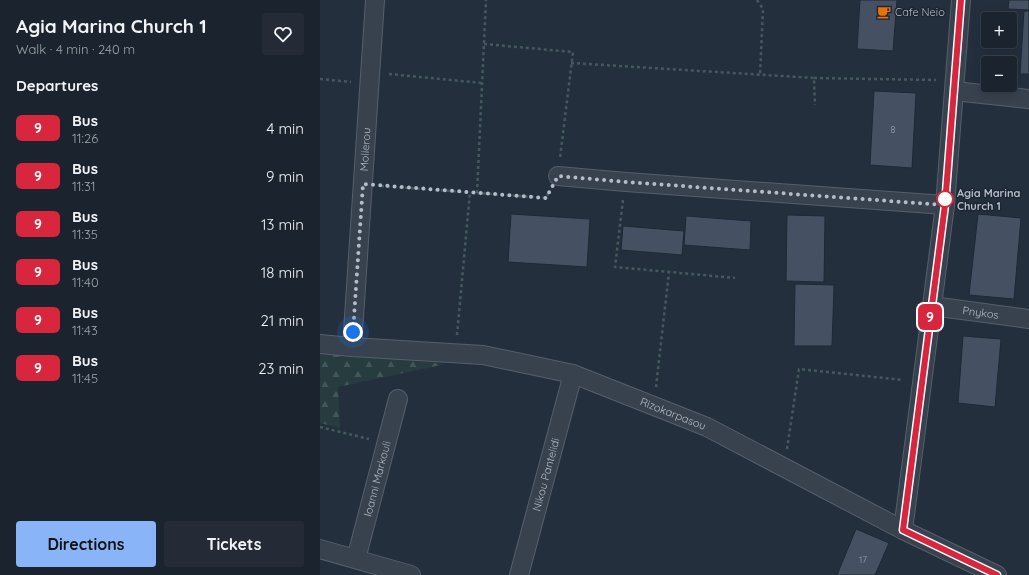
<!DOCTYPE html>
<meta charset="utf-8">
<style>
:root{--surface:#1b232e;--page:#242b36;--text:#f1f3f6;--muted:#a0a4aa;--line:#39404a;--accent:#8ab4f8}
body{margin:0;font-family:Quicksand,sans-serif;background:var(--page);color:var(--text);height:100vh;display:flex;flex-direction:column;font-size:15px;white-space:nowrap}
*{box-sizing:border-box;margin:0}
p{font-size:13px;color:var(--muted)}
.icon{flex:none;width:22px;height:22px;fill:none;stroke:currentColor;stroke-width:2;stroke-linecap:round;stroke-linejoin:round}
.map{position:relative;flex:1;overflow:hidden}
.side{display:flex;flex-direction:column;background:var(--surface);width:320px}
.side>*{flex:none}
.badge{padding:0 8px;border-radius:6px;font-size:14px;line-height:26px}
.fabs{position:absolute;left:661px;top:12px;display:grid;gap:8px}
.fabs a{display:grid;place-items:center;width:36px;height:36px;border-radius:4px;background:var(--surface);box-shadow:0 2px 10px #0003,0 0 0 1px var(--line);font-size:20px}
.you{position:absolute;width:20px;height:20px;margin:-10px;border:3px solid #fff;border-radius:50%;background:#1a73e8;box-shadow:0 0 0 6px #1a73e833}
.map>.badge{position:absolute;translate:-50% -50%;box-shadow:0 0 0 2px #fff}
h2{padding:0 16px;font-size:15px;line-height:36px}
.round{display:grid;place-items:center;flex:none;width:42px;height:42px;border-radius:4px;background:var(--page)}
.headline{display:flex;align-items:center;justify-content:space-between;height:68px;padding:0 16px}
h1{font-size:19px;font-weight:700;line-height:30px}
.button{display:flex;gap:8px;margin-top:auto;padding:8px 16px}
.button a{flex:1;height:46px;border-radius:4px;background:var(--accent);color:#111;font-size:16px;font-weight:700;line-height:46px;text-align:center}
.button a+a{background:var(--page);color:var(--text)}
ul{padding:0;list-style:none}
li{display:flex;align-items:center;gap:12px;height:48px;padding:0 16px}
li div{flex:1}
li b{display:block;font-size:15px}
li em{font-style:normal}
li .badge{min-width:44px;font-weight:700;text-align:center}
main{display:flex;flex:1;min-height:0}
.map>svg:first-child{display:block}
.forest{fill:url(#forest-firs)}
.building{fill:#455162;stroke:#1f2835}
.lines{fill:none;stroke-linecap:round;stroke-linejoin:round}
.street-casing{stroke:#565f6c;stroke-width:20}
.path{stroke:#44595c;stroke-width:2.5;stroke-dasharray:3 3;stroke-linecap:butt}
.street{stroke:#38414e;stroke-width:18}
.line-casing{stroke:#fff;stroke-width:9}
.line{stroke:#d7263d;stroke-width:6}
.walk{stroke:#b4bcc9;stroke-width:4;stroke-dasharray:0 7.2}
.stop-dot{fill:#fff;stroke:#d7263d;stroke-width:2}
.labels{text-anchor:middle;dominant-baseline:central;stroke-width:3;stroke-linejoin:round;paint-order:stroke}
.number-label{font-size:9px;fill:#98a1af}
.poi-label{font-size:11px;fill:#b4bcc9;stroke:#1d2633;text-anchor:start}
.street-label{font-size:11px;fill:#b4bcc9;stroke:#1d2633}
.stop-label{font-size:11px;font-weight:bold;fill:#b4bcc9;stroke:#1d2633;text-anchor:start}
</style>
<main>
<section class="side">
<div class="headline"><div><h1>Agia Marina Church 1</h1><p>Walk · 4 min · 240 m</p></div><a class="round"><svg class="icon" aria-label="heart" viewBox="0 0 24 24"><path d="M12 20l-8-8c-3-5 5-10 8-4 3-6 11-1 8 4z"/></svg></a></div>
<h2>Departures</h2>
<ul>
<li><span class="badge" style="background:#d7263d;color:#fff">9</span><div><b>Bus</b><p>11:26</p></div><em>4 min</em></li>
<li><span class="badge" style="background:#d7263d;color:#fff">9</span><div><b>Bus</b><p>11:31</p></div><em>9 min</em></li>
<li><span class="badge" style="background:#d7263d;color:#fff">9</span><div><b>Bus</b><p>11:35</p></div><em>13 min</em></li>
<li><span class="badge" style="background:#d7263d;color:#fff">9</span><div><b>Bus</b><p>11:40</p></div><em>18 min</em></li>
<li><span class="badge" style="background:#d7263d;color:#fff">9</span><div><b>Bus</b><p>11:43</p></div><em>21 min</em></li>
<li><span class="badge" style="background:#d7263d;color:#fff">9</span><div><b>Bus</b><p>11:45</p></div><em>23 min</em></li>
</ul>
<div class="button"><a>Directions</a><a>Tickets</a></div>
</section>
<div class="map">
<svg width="709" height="575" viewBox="0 0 709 575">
<defs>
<pattern id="forest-firs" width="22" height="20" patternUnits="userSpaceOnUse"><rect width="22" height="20" fill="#263c3f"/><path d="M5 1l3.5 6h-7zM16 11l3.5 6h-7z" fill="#435659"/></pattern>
</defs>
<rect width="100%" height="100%" fill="#242f3e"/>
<!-- forest -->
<path class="forest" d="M0 351 126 364 18 387 20 428 0 423Z"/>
<!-- building -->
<path class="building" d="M540 0H577L573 51 537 49Z
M689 0H709V10L688 9Z
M704 11H709V74H700Z
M554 91 596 93 592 168 550 165Z
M191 214 270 219 267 267 188 262Z
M658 214 701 218 694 299 649 295Z
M467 215 505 216 504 282 466 281Z
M366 216 431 221 430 250 364 245Z
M303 226 364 231 362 255 301 250Z
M475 284 514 285 512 346H474Z
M643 336 681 339 675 407 638 403Z
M536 529 569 543 555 575H517Z"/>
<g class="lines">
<!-- street casing -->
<g class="street-casing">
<g id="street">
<path d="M634 91 709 99"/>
<path d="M238 176 306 182 625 205"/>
<path id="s1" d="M612 306 709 319"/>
<path id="s2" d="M0 344 32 347 163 355 253 374 387 427 583 530 677 575"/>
<path id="s3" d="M32 347 55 0"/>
<path d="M583 530 625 205 641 0"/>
<path d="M0 549 91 575"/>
<path id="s4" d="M36 559 78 399"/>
<path id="s5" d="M199 575 253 374"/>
</g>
</g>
<!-- path -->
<path class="path" d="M437 0 443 9 440 75
M164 44 253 52 240 158
M251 63 494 78 495 105
M69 74 162 83
M494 78 616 80
M0 79 31 82
M61 186 226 198 229 192
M157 193 166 0
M303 200 295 267 415 278
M137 335 150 192
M336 387 349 272
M0 427 49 439
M467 449 479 369 583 380"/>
<!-- street -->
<use href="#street" class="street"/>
</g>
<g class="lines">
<!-- line casing -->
<g class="line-casing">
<path id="line" d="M641 0 625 205 583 530 677 575"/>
</g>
<!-- line -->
<use href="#line" class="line"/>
<!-- walk -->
<path class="walk" d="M33 332 43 184 226 198 238 176 306 182 625 205V199"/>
</g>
<!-- icons -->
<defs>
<g id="cafe-bare" transform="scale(1.08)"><path d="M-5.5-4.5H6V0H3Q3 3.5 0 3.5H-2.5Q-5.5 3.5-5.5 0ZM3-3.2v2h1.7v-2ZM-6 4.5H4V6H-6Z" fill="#e8710a" stroke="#1d2633" stroke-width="2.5" paint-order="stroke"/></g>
</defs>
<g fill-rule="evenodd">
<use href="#cafe-bare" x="564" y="12"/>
</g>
<!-- markers -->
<circle class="stop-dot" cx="625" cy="199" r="8"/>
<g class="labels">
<!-- number labels -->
<g class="number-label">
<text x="573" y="129">8</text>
<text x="543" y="559">17</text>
</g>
<!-- poi labels -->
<g class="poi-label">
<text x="575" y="12">Cafe Neio</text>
</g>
<!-- street labels -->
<g class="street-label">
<text stroke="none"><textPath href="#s3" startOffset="198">Molierou</textPath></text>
<text stroke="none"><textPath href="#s1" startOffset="49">Pnykos</textPath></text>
<text stroke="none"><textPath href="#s2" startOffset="363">Rizokarpasou</textPath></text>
<text stroke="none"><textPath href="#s5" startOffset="104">Nikou Pantelidi</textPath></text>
<text stroke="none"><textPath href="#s4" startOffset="83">Ioanni Markouli</textPath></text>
</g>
<!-- stop labels -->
<g class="stop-label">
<text x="637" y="193">Agia Marina<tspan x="637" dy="13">Church 1</tspan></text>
</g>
</g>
</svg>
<div class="fabs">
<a>+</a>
<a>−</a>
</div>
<div class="you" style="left:33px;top:332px"></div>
<b class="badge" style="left:610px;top:317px;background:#d7263d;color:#fff">9</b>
</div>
</main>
